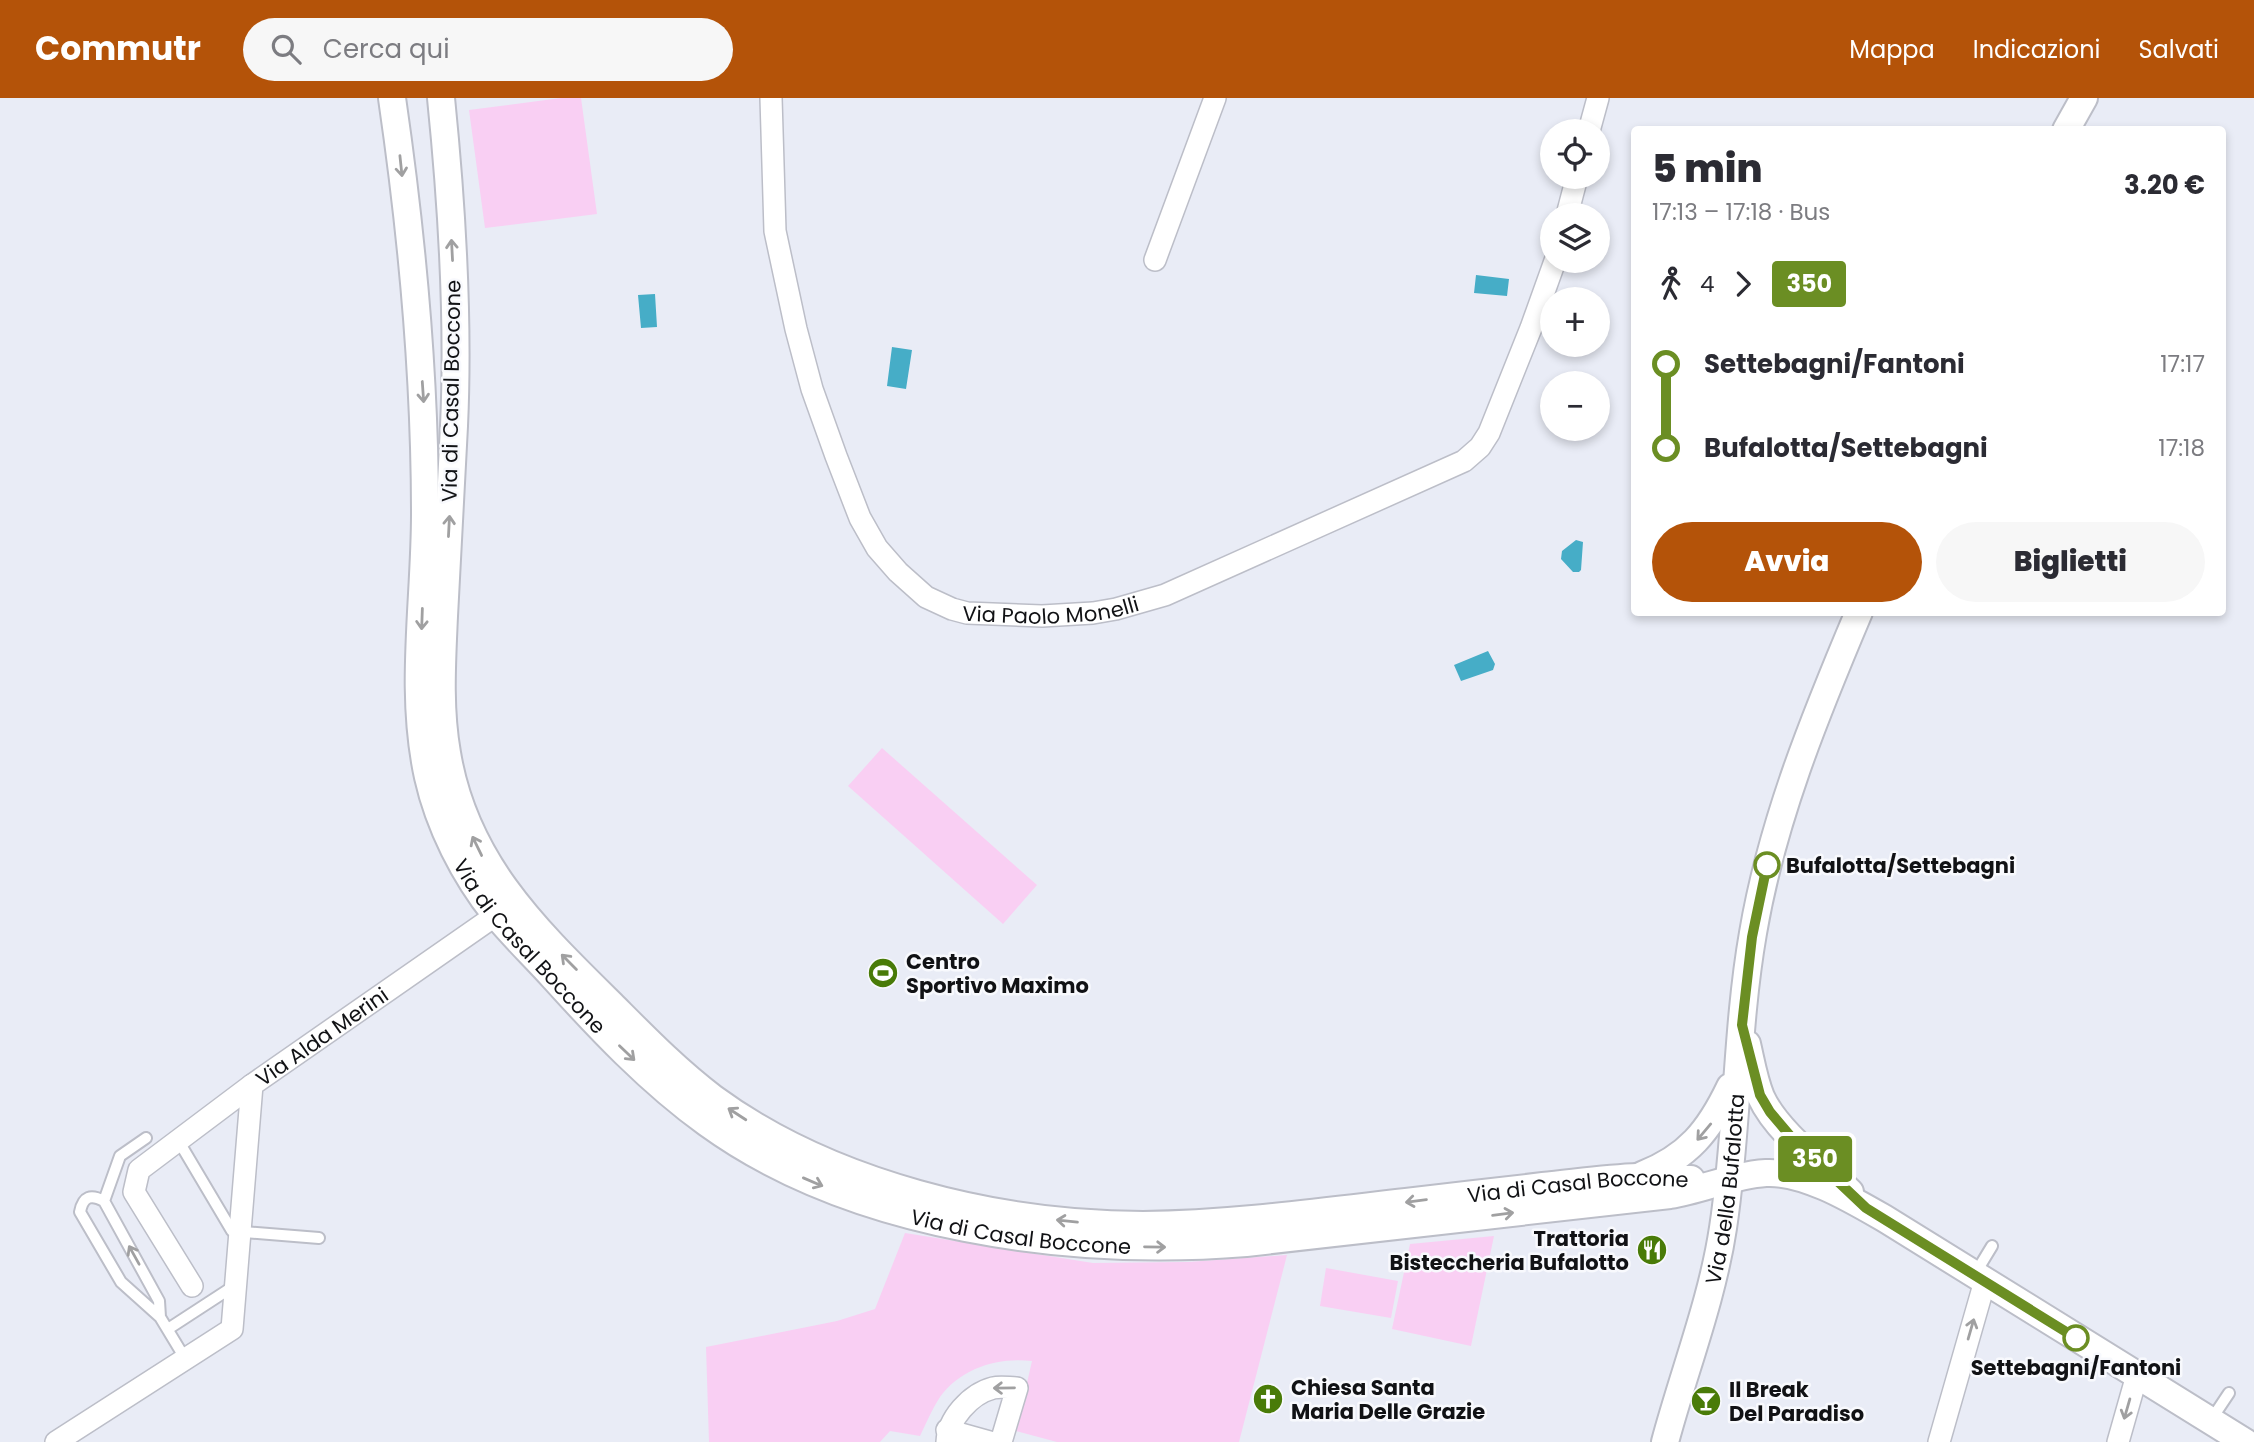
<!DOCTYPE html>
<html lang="it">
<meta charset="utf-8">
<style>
:root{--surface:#fff;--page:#f7f7f7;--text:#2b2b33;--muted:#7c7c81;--accent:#b45309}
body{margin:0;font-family:Poppins,sans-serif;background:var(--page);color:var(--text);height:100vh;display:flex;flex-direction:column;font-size:26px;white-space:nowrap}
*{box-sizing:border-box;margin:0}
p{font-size:23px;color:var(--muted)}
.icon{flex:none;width:38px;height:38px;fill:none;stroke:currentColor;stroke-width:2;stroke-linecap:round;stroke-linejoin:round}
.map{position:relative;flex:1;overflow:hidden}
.sheet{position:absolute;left:1631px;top:28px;width:595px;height:490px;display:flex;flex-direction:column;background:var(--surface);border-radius:7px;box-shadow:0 4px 10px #0003}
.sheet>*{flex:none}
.badge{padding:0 14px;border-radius:5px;font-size:24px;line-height:46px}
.fabs{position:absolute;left:1540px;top:21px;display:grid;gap:14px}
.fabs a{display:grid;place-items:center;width:70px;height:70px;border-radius:50%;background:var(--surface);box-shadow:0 4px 10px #0003;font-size:35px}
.map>.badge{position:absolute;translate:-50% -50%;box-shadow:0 0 0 4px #fff}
.legs{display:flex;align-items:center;gap:10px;height:77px;padding:0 21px;font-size:23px}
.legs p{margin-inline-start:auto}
.summary{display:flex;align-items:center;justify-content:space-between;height:119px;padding:0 21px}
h1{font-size:38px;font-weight:800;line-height:52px}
.cta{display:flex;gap:14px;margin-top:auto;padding:14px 21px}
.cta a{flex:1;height:80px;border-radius:42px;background:var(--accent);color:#fff;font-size:28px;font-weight:800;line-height:80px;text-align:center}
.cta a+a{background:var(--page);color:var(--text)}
ul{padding:0 21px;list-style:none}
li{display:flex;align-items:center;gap:24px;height:84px;font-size:26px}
li i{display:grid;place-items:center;width:10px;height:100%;margin:0 9px;background:currentColor}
li i::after{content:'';width:18px;height:18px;margin:-9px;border:5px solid;border-radius:50%;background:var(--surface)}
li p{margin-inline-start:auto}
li:first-child i{background:linear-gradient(#0000 50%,currentColor 0)}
li:last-child i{background:linear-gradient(currentColor 50%,#0000 0)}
header{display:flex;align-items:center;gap:42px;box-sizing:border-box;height:98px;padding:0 35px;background:var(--accent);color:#fff}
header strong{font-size:33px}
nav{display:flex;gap:38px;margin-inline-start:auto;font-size:24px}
.search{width:490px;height:63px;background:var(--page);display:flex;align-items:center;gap:18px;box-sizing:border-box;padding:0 24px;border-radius:38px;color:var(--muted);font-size:26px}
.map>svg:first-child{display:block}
.green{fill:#f9cff3}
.water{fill:#46adc7}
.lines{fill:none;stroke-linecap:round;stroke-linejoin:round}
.service-casing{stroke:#bcbec8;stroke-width:14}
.minor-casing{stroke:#bcbec8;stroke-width:24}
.tertiary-casing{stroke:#bcbec8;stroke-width:30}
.service{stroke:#fff;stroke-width:10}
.minor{stroke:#fff;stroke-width:21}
.tertiary{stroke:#fff;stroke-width:26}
.oneway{stroke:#a0a0a1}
.line-1-casing{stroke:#fff;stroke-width:16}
.line-1{stroke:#6b8e23;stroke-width:10}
.stop-1-dot{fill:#fff;stroke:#6b8e23;stroke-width:3.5}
.labels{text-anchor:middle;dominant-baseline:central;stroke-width:5;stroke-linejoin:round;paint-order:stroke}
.street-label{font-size:21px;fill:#111215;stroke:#f8f9fd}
.stop-label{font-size:21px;font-weight:bold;fill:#111215;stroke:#f8f9fd;text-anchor:start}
.poi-label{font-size:21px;font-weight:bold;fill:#111215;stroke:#f8f9fd;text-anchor:start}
</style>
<header>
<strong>Commutr</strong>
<div class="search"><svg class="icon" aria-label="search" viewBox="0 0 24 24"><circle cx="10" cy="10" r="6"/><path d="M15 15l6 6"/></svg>Cerca qui</div>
<nav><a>Mappa</a><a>Indicazioni</a><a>Salvati</a></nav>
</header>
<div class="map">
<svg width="2254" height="1344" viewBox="0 0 2254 1344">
<rect width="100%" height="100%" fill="#e9ecf6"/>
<!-- green -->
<path class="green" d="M561 0H581L597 116 485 130 469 12Z
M882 650 1037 787 1003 826 848 688Z
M905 1135 1093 1165 1188 1164 1287 1157 1239 1344H1057L1016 1333 1032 1263C998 1259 961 1270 940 1299 932 1311 926 1326 920 1338L890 1333 880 1344H709L706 1249 837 1223 875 1211Z
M1494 1138 1471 1248 1392 1231 1410 1146Z
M1326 1170 1398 1183 1391 1220 1320 1208Z"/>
<!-- water -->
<path class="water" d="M1476 177 1509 181 1507 198 1474 195Z
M655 196 657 229 641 230 638 197Z
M892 249 912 252 906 291 887 288Z
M1576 442 1583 444 1581 472 1579 474H1573L1561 461 1562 453Z
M1488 553 1495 566 1493 572 1461 583 1454 567Z"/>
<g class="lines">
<!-- service casing -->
<g class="service-casing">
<path id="service" d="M178 1042 232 1133 319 1140
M104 1103 120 1058 146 1040
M1975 1176 1992 1148
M160 1219 159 1203 104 1103C91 1096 83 1098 80 1114L121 1184 160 1219 186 1262
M168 1231 234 1188
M2211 1322 2229 1295"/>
</g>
<!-- minor casing -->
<g class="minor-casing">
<g id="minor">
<path id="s1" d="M771 0 775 133 796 231 812 291 836 358 860 420 877 450 898 474 926 499 952 511 967 515 1042 518 1093 515 1116 511 1165 497 1464 363 1480 349 1489 335 1531 230 1555 163"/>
<path d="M1589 33 1598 0"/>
<path d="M1567 117 1577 79"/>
<path d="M1155 162 1215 0"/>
<path d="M192 1188 134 1094 139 1072 252 987"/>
<path d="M947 1332 990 1344"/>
<path id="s2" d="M56 1344 232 1231 252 987 509 808"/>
<path d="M947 1344C948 1321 970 1296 993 1290 1001 1288 1009 1290 1017 1290L1001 1344"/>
<path d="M1939 1344 1985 1183"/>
<path d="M2118 1344 2137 1277"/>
</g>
</g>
<!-- tertiary casing -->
<g class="tertiary-casing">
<g id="tertiary">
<path id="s3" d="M392 0C412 137 425 277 425 416 425 503 409 593 428 679 439 728 464 777 495 816 513 838 534 858 553 879 600 931 650 984 707 1025 853 1131 1071 1159 1246 1145L1670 1097C1702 1092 1733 1077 1766 1075 1805 1073 1854 1103 1887 1122L2245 1344"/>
<path id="s4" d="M441 0C452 108 459 219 454 328 451 391 447 455 444 518 442 564 439 610 447 655 465 765 536 832 612 907 644 939 676 972 713 1000 830 1086 998 1127 1143 1127 1231 1126 1319 1114 1406 1104 1452 1099 1497 1093 1543 1088 1574 1085 1606 1080 1638 1079 1655 1079 1673 1081 1691 1081"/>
<path d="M2066 32 2084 0"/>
<path d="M1747 946C1751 963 1754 982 1761 999 1777 1034 1822 1067 1850 1094"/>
<path d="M1642 1077C1688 1059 1709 1033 1730 989"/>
<path id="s5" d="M1665 1344C1684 1273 1712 1203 1723 1130 1738 1032 1736 932 1753 835 1772 723 1815 618 1859 514"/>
</g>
</g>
<!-- service -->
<use href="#service" class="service"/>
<!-- minor -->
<use href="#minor" class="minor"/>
<!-- tertiary -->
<use href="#tertiary" class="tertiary"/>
</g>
<!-- one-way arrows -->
<defs><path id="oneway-shaft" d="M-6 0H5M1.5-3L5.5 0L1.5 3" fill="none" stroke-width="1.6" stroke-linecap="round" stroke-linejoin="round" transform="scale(1.75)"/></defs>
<g class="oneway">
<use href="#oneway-shaft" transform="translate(401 68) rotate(84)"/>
<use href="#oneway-shaft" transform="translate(452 152) rotate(-93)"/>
<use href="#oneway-shaft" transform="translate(423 294) rotate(86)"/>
<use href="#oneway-shaft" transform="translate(449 428) rotate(-87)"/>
<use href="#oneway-shaft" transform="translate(422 521) rotate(92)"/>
<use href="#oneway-shaft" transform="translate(477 748) rotate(-116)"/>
<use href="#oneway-shaft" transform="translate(569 864) rotate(-135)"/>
<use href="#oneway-shaft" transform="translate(627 955) rotate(44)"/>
<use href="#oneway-shaft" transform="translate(737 1016) rotate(-147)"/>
<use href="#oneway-shaft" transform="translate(1704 1034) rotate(130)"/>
<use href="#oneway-shaft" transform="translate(813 1084) rotate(23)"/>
<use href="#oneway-shaft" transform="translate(1416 1103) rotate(173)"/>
<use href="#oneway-shaft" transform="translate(1503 1116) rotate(-7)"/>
<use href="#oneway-shaft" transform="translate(1067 1123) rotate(-174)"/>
<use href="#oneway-shaft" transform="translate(1155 1149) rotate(1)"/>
<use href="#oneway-shaft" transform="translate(134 1157) rotate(-119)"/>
<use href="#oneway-shaft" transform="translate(1971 1231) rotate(-74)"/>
<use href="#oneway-shaft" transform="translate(1004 1290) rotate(179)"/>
<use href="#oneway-shaft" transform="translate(2127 1311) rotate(106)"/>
</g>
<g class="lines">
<!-- line-1 casing -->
<g class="line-1-casing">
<path id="line-1" d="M1767 767 1752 839 1742 927 1760 997 1770 1014 1792 1040 1866 1110 2076 1240"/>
</g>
<!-- line-1 -->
<use href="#line-1" class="line-1"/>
</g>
<!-- icons -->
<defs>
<g id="stadium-disc" transform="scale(1.575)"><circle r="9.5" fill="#497b08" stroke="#f8f9fd"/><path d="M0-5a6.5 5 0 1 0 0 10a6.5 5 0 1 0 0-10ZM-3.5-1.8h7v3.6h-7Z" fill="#fff"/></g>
<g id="restaurant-disc" transform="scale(1.575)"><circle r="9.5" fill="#497b08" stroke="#f8f9fd"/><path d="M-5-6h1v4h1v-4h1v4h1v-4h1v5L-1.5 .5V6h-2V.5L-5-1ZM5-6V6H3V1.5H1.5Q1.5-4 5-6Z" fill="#fff"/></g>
<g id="church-disc" transform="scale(1.575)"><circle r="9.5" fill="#497b08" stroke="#f8f9fd"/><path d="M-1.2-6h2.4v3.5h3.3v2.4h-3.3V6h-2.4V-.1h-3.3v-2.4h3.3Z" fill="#fff"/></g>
<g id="bar-disc" transform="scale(1.575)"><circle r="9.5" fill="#497b08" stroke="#f8f9fd"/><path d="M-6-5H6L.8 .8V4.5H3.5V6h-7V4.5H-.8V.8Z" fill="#fff"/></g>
</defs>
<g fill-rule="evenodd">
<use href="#stadium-disc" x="883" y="875"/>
<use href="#restaurant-disc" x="1652" y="1152"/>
<use href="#church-disc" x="1268" y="1301"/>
<use href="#bar-disc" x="1706" y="1303"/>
</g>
<!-- markers -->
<g class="stop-1-dot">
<circle cx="1767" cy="767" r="12"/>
<circle cx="2076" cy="1240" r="12"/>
</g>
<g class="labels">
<!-- street labels -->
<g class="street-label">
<text transform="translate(451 293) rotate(-89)">Via di Casal Boccone</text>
<text stroke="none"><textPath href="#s1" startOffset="665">Via Paolo Monelli</textPath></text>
<text stroke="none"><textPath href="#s3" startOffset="882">Via di Casal Boccone</textPath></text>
<text stroke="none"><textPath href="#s2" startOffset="539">Via Alda Merini</textPath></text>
<text stroke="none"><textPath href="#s4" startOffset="1993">Via di Casal Boccone</textPath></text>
<text stroke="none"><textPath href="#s5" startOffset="261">Via della Bufalotta</textPath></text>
<text stroke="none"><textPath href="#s3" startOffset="1470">Via di Casal Boccone</textPath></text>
</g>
<!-- stop labels -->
<g class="stop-label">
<text x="1786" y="767">Bufalotta/Settebagni</text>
<text x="2076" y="1269" text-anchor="middle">Settebagni/Fantoni</text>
</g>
<!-- poi labels -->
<g class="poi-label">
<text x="906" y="863">Centro<tspan x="906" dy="24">Sportivo Maximo</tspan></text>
<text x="1629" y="1140" text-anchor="end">Trattoria<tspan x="1629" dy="24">Bisteccheria Bufalotto</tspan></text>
<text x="1291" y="1289">Chiesa Santa<tspan x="1291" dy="24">Maria Delle Grazie</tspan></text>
<text x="1729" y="1291">Il Break<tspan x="1729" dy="24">Del Paradiso</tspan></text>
</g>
</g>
</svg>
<div class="fabs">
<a><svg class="icon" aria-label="locate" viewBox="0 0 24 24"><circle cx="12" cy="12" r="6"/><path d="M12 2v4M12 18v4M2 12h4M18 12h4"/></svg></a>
<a><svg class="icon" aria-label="layers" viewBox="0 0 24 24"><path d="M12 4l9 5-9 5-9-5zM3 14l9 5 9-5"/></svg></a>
<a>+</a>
<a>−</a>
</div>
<b class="badge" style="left:1815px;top:1061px;background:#6b8e23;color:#fff">350</b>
<section class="sheet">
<div class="summary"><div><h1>5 min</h1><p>17:13 – 17:18 · Bus</p></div><b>3.20 €</b></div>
<div class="legs"><svg class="icon" aria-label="walk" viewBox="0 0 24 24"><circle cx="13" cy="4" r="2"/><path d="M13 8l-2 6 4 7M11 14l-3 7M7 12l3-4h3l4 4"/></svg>4<svg class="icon" aria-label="forward" viewBox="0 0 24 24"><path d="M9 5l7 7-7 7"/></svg><b class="badge" style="background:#6b8e23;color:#fff">350</b></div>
<ul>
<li><i style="color:#6b8e23"></i><b>Settebagni/Fantoni</b><p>17:17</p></li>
<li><i style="color:#6b8e23"></i><b>Bufalotta/Settebagni</b><p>17:18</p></li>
</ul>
<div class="cta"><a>Avvia</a><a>Biglietti</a></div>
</section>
</div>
